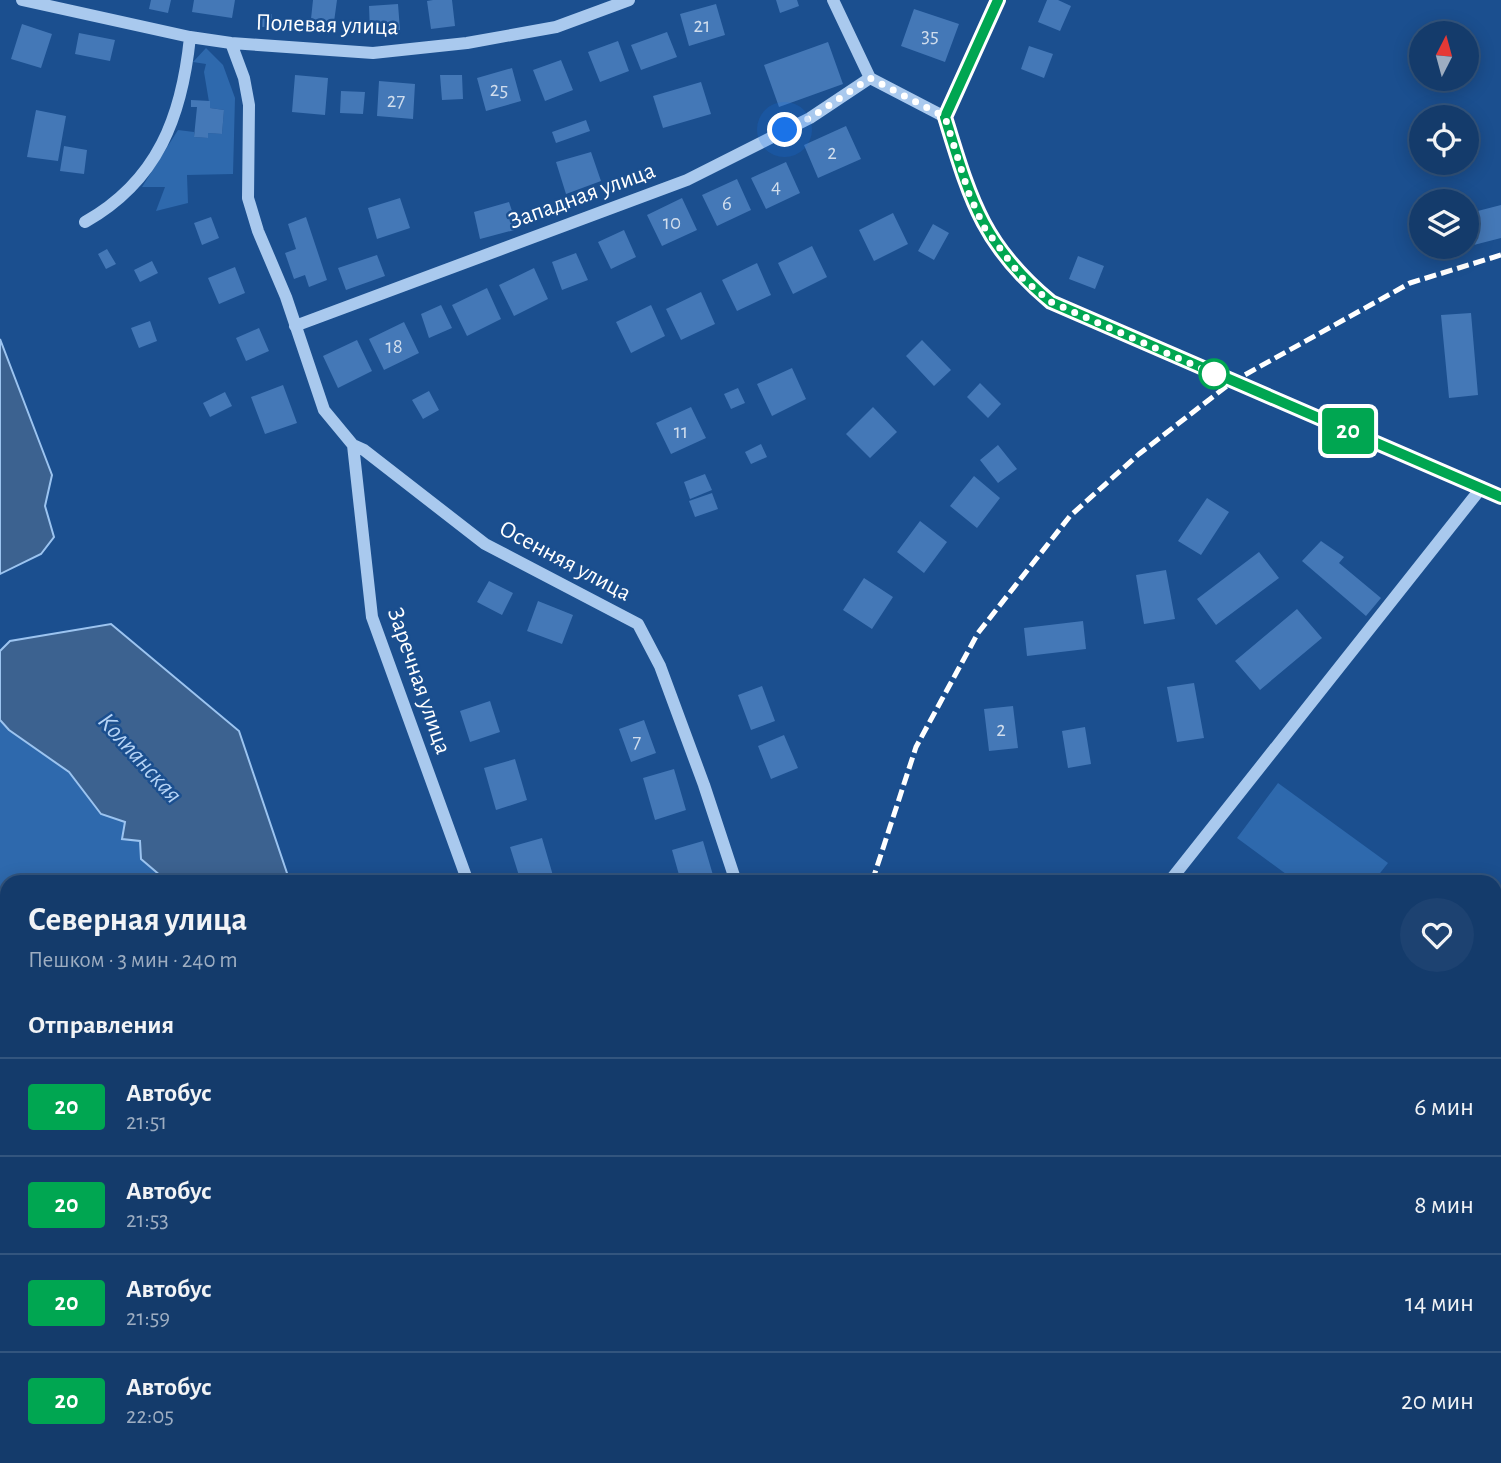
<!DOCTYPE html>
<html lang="ru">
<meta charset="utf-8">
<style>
:root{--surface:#143b6b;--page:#1d4271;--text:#f1f3f6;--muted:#9dadc1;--line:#33557e}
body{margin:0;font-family:"Alegreya Sans",sans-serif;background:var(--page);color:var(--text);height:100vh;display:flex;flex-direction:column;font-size:26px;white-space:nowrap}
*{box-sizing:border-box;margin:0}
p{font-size:23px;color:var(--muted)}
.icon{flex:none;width:38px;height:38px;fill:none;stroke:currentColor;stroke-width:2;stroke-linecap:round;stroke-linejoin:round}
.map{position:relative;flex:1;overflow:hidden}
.drawer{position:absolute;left:0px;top:875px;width:1502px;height:588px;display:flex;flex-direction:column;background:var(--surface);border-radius:21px 21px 0 0;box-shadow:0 4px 18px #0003,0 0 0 2px var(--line)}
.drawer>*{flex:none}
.badge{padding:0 14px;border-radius:5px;font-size:24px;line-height:46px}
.needle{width:46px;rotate:6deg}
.fabs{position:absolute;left:1409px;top:21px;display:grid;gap:14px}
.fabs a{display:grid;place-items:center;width:70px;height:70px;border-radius:50%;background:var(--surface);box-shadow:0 4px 18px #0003,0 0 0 2px var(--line);font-size:35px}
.you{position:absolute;width:35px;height:35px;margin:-18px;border:5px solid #fff;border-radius:50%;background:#1a73e8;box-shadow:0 0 0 10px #1a73e833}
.map>.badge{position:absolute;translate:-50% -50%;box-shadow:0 0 0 4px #fff}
h2{padding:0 28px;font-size:26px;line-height:63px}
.round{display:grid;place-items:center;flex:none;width:74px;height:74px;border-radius:37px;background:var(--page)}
.headline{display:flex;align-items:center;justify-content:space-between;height:119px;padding:0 28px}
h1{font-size:33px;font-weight:700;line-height:52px}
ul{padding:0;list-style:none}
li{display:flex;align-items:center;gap:21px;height:98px;padding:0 28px;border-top:2px solid var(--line)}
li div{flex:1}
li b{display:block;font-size:26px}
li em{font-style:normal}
li .badge{min-width:77px;font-weight:700;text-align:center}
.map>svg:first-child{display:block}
.green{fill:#2e69ad}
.water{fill:#3c6290;stroke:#9cc4f0;stroke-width:2}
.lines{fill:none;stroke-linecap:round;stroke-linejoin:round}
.river{stroke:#3c6290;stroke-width:30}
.building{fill:#4478b7}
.minor{stroke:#a9c9ee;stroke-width:12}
.rail{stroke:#fff;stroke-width:5;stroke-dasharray:12 5;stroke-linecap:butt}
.line-casing{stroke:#fff;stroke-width:16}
.line{stroke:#00a651;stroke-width:10}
.walk{stroke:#fff;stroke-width:7;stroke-dasharray:0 12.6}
.stop-dot{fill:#fff;stroke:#00a651;stroke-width:3.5}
.labels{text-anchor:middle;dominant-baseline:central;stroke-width:5;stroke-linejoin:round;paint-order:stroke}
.number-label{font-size:21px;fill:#d0dded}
.street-label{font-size:24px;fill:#fff;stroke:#1b4f8f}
.water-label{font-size:26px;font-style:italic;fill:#b5d3f5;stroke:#1b4f8f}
</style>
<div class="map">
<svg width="1501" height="1463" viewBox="0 0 1501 1463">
<rect width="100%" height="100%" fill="#1b4f8f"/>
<!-- green -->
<path class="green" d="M206 48 223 65 235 98 233 174 187 175 188 203 156 211 165 187H142L178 130 194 132V137L207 138 208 133 222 134 224 110 210 108 204 72 206 64 193 62Z
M0 720 9 730 69 772 101 814 126 822 140 841 141 859 168 882H7V1456H222L227 1463H0Z
M1278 783 1388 863 1373 882H1297L1237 838Z"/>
<!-- water -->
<path class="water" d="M0 339 52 475 45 506 54 537 41 554 0 574Z
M111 624 239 731 290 882H168L141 859 140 841 122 839 125 822 101 814 69 772 9 730 0 720V651L10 641Z"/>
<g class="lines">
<!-- river -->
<path class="river" d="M222 1456 227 1463"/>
</g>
<!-- building -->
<path class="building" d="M151 0H171L168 13 149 9Z
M194 0H235L232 18 192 12Z
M313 0H337L334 22 311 19Z
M433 0H452L455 26 431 29 427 1Z
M776 0H797L799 6 780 13Z
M1047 0H1058L1071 6 1060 31 1038 22Z
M398 4 400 30 370 32 369 6Z
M716 4 725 35 689 46 680 14Z
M914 9 959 24 945 62 901 46Z
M258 14H272V27H258Z
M22 24 52 34 41 68 11 59Z
M667 32 677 57 641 70 631 45Z
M79 33 115 40 110 61 75 54Z
M618 41 629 71 600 82 588 52Z
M828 42 843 84 779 107 764 65Z
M1029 46 1053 54 1044 78 1021 69Z
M561 60 573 90 545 101 533 70Z
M512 68 521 101 486 111 477 78Z
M295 75 328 78 325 115 292 112Z
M440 75H462L463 99 442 100Z
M379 81 415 84 413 119 377 116Z
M701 82 711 114 663 128 653 96Z
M341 91 365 92 363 114 340 113Z
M191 100 210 101V108L224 110 222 134 208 133V138L194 137 197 107H191Z
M36 110 66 116 58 161 27 157Z
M586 120 590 131 556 143 552 132Z
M846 126 861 159 818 178 804 145Z
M64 146 87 150 84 174 60 171Z
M591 152 601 181 566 194 556 162Z
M786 162 800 193 766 209 751 178Z
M737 179 751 210 717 226 702 195Z
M400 198 410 228 377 239 368 208Z
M682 198 697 230 662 246 647 215Z
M509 202 518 229 480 239 474 212Z
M1501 205V238L1466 247V214Z
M893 213 908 244 874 261 859 230Z
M211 217 219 238 202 245 194 223Z
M306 217 327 280 309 287 305 275 294 279 285 253 296 249 288 224Z
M933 224 949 233 934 260 918 251Z
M624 230 636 257 611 269 598 242Z
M812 246 827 277 793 294 778 263Z
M107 249 116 264 106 269 98 254Z
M576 253 588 280 562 290 552 262Z
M377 255 385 276 346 290 338 268Z
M1078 256 1104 266 1095 289 1069 279Z
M152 261 158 273 140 282 134 270Z
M757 263 771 295 737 311 722 280Z
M235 267 245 293 219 304 208 278Z
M534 268 548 299 514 316 499 285Z
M487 288 501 319 467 336 452 305Z
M701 292 715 324 681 340 666 309Z
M441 305 452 328 429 338 421 314Z
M651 305 665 336 631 353 616 322Z
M1471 313 1478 395 1449 398 1441 315Z
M150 321 157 341 139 348 131 328Z
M404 322 419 353 384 370 369 339Z
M259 328 269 351 246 361 236 338Z
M357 340 372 371 338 388 323 356Z
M922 340 951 370 934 386 906 356Z
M792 368 806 399 772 416 757 384Z
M980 383 1001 404 988 418 967 397Z
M283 385 297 423 265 434 251 397Z
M738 388 745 403 731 409 724 394Z
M429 391 439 410 423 419 412 400Z
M225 392 232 406 210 417 203 403Z
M691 407 706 438 671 454 656 423Z
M873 407 897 432 870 458 846 434Z
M761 444 767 457 751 464 745 452Z
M998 445 1017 469 998 483 980 460Z
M705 474 712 490 690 499 684 482Z
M974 476 1000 498 977 528 950 506Z
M712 493 718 509 695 517 689 501Z
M1207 498 1229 512 1201 555 1178 541Z
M920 521 947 542 924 573 897 552Z
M1321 541 1344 557 1339 563 1381 598 1366 616 1302 561Z
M1259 552 1279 578 1216 625 1197 599Z
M1166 570 1175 619 1144 624 1136 575Z
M864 578 893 597 872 629 843 610Z
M489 581 513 593 502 615 477 602Z
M538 601 573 615 562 644 527 631Z
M1297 609 1322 638 1260 690 1235 661Z
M1083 621 1086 649 1027 656 1024 628Z
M1194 683 1204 738 1177 742 1167 687Z
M762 686 775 721 751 730 738 695Z
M490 701 500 732 470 742 460 711Z
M1013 706 1018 748 989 751 984 709Z
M644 720 656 753 631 762 619 729Z
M1085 727 1091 764 1068 768 1062 731Z
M784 735 798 768 771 779 758 746Z
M515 759 527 800 496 810 484 768Z
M674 769 686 810 655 820 643 778Z
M542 838 554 879 544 882H521L510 847Z
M703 841 715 882H681L672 850Z
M1379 1456H1412L1411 1463H1378Z"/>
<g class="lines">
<!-- minor -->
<path class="minor" d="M22 0 190 37 231 43 373 53 467 43 556 27 629 0
M833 0 870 78 945 117
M998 0 945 117C970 198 982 245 1050 302L1501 497
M231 43 244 78 249 105 248 198 258 231 286 297 324 410 353 445 364 450 485 544 638 624 660 666 704 785 736 882
M85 222C158 181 182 116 190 37
M295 326 687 180 810 118 870 78
M353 445 372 617 468 882
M1169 882 1482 487
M1494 1102 1501 1093
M1494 1401 1501 1406
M1219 1463 1224 1456"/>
<!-- rail -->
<path class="rail" d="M872 882 916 747 978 633 1070 516 1139 454 1232 382 1410 283 1501 255"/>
</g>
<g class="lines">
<!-- line casing -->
<g class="line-casing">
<path id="line" d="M998 0 945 117C970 198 982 245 1051 302L1501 497"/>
</g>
<!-- line -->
<use href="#line" class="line"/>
<!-- walk -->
<path class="walk" d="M785 130 810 118 870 78 945 117 969 194 984 227 1023 279 1051 302 1214 374"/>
</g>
<!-- markers -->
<circle class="stop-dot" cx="1214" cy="374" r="14"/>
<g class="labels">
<!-- number labels -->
<g class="number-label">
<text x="702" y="25">21</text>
<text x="930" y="35">35</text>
<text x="499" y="89">25</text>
<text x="396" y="100">27</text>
<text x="832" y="152">2</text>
<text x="776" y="186">4</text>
<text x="727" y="203">6</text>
<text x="672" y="222">10</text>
<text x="394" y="346">18</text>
<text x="681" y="431">11</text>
<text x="1001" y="729">2</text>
<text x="637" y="741">7</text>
</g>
<!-- street labels -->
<g class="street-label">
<text transform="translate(327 25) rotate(2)">Полевая улица</text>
<text transform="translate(582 196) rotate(-20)">Западная улица</text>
<text transform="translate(565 561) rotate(28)">Осенняя улица</text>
<text transform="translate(419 681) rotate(71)">Заречная улица</text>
</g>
<!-- water labels -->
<g class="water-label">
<text transform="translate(140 758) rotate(48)">Колпанская</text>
</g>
</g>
</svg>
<div class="fabs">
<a><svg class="needle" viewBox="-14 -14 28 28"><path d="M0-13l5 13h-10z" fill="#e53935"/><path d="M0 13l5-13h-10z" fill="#9dadc1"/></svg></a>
<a><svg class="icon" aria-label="locate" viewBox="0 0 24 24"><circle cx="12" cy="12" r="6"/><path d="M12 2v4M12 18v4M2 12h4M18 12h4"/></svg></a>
<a><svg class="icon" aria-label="layers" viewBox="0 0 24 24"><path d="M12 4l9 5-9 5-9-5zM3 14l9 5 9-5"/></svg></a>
</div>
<div class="you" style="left:785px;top:130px"></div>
<b class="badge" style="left:1348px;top:431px;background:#00a651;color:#fff">20</b>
<section class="drawer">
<div class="headline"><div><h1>Северная улица</h1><p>Пешком · 3 мин · 240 m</p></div><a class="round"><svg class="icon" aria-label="heart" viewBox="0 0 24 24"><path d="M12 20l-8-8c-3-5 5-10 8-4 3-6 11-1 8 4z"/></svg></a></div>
<h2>Отправления</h2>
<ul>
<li><span class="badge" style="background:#00a651;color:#fff">20</span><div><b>Автобус</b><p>21:51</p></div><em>6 мин</em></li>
<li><span class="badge" style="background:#00a651;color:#fff">20</span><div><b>Автобус</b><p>21:53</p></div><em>8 мин</em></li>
<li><span class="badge" style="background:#00a651;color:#fff">20</span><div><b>Автобус</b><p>21:59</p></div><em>14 мин</em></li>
<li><span class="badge" style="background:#00a651;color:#fff">20</span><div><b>Автобус</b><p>22:05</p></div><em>20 мин</em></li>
</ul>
</section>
</div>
